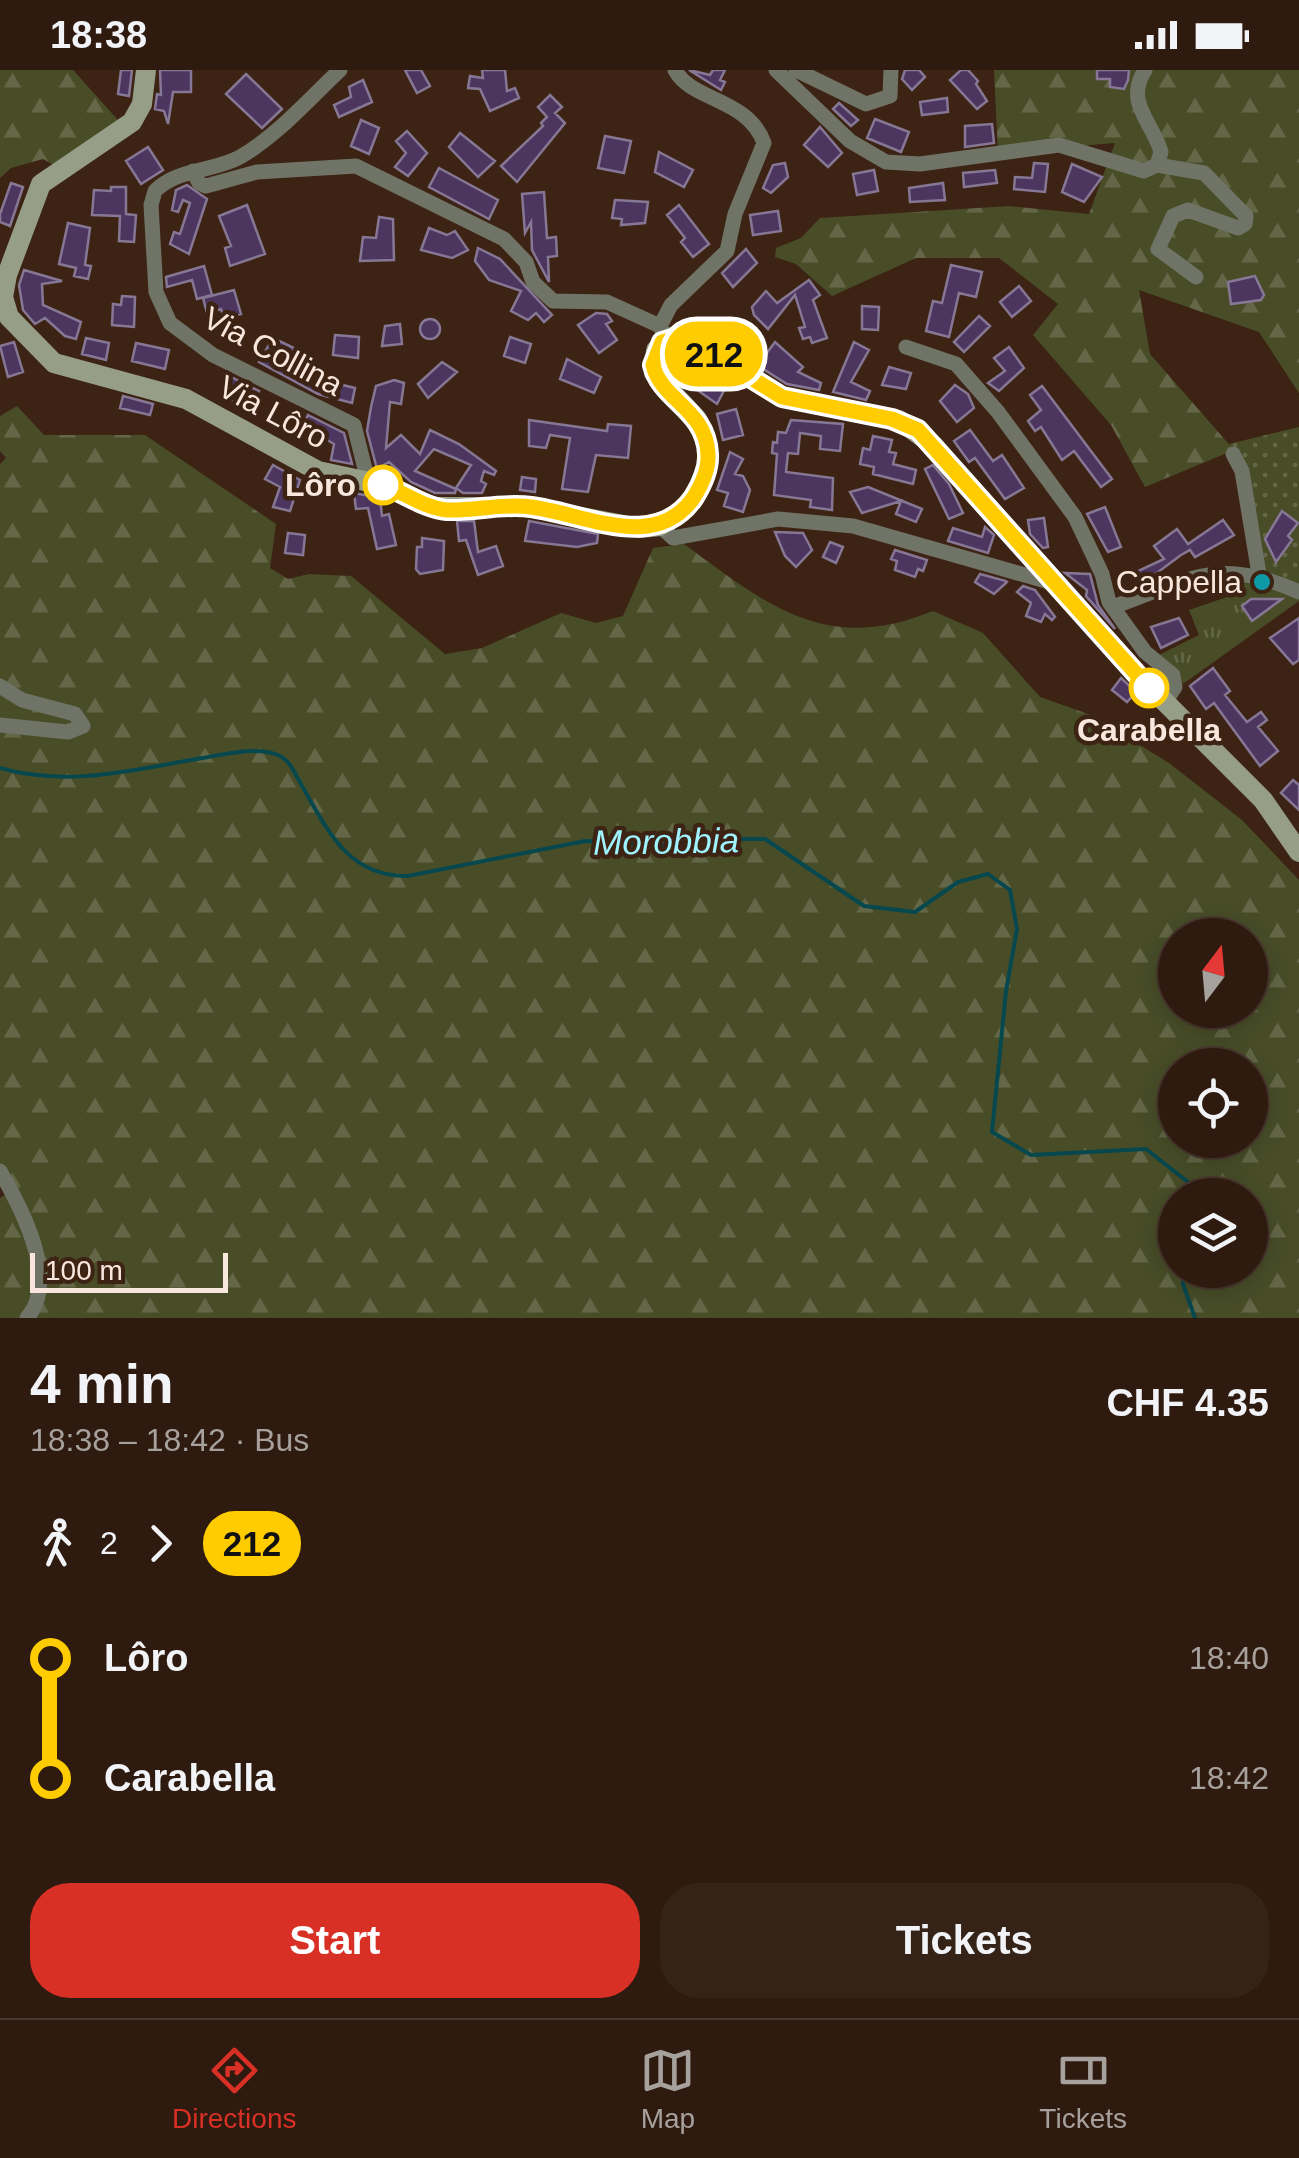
<!DOCTYPE html>
<meta charset="utf-8">
<style>
:root{--surface:#2e1a0e;--page:#362317;--text:#f1f3f6;--muted:#a7a19e;--line:#49382e;--accent:#d93025}
body{margin:0;font-family:Arial,sans-serif;background:var(--page);color:var(--text);height:100vh;display:flex;flex-direction:column;font-size:38px;white-space:nowrap}
*{box-sizing:border-box;margin:0}
p{font-size:32px;color:var(--muted)}
.icon{flex:none;width:55px;height:55px;fill:none;stroke:currentColor;stroke-width:2;stroke-linecap:round;stroke-linejoin:round}
.map{position:relative;height:1248px;overflow:hidden}
.sheet{display:flex;flex-direction:column;background:var(--surface);flex:1}
.sheet>*{flex:none}
.badge{padding:0 20px;border-radius:32px;font-size:35px;line-height:65px}
.needle{width:65px;rotate:16deg}
.tools{position:absolute;left:1158px;top:848px;display:grid;gap:20px}
.tools a{display:grid;place-items:center;width:110px;height:110px;border-radius:50%;background:var(--surface);box-shadow:0 5px 25px #0003,0 0 0 2px var(--line);font-size:50px}
.scale{position:absolute;left:30px;bottom:25px;width:198px;box-sizing:border-box;padding-left:10px;border:5px solid #f9e7dd;border-top:0;font-size:28px;line-height:35px;white-space:nowrap;color:#f9e7dd;-webkit-text-stroke:8px #3d2313;paint-order:stroke}
.map>.badge{position:absolute;translate:-50% -50%;box-shadow:0 0 0 5px #fff}
.legs{display:flex;align-items:center;gap:15px;height:110px;padding:0 30px;font-size:32px}
.legs p{margin-inline-start:auto}
.summary{display:flex;align-items:center;justify-content:space-between;height:170px;padding:0 30px}
h1{font-size:55px;font-weight:700;line-height:75px}
.action{display:flex;gap:20px;margin-top:auto;padding:20px 30px}
.action a{flex:1;height:115px;border-radius:40px;background:var(--accent);color:#fff;font-size:40px;font-weight:700;line-height:115px;text-align:center}
.action a+a{background:var(--page);color:var(--text)}
ul{padding:0 30px;list-style:none}
li{display:flex;align-items:center;gap:35px;height:120px;font-size:38px}
li i{display:grid;place-items:center;width:15px;height:100%;margin:0 12px;background:currentColor}
li i::after{content:'';width:25px;height:25px;margin:-12px;border:8px solid;border-radius:50%;background:var(--surface)}
li p{margin-inline-start:auto}
li:first-child i{background:linear-gradient(#0000 50%,currentColor 0)}
li:last-child i{background:linear-gradient(currentColor 50%,#0000 0)}
.status{display:flex;justify-content:space-between;align-items:center;height:70px;padding:0 50px;background:var(--surface);direction:ltr}
.status svg{height:28px;fill:currentColor}
.dock{display:flex;justify-content:space-around;align-items:center;height:140px;border-top:2px solid var(--line);background:var(--surface);font-size:28px;color:var(--muted)}
.dock a{display:grid;justify-items:center;gap:5px}
.dock .selected{color:var(--accent)}
.map>svg:first-child{display:block}
.grass{fill:url(#grass-tufts)}
.forest{fill:url(#forest-firs);fill-rule:evenodd}
.park{fill:url(#park-dots)}
.lines{fill:none;stroke-linecap:round;stroke-linejoin:round}
.stream{stroke:#07484e;stroke-width:4}
.building{fill:#4c355f;stroke:#867794;stroke-width:2.5}
.street{stroke:#6f7466;stroke-width:15}
.secondary{stroke:#969e88;stroke-width:20}
.line-1-casing{stroke:#fff;stroke-width:22}
.line-1{stroke:#fc0;stroke-width:15}
.stop-1-dot{fill:#fff;stroke:#fc0;stroke-width:5}
.culture-dot{fill:#0f9aa8;stroke:#3d2313;stroke-width:4}
.labels{text-anchor:middle;dominant-baseline:central;stroke-width:9;stroke-linejoin:round;paint-order:stroke}
.street-label{font-size:32px;fill:#f9e7dd;stroke:#3d2313}
.stop-label{font-size:32px;font-weight:bold;fill:#f9e7dd;stroke:#3d2313;text-anchor:end}
.poi-label{font-size:32px;fill:#f9e7dd;stroke:#3d2313;text-anchor:end}
.water-label{font-size:35px;font-style:italic;fill:#9ff4ff;stroke:#3d2313}
</style>
<div class="status"><b>18:38</b><svg viewBox="0 0 49 12"><path d="M0 12V9h3v3zM5 12V6h3v6zM10 12V3h3v9zM15 12V0h3v12zM26 1h20v11H26zM47 4h2v5h-2z"/></svg></div>
<div class="map">
<svg width="1299" height="1248" viewBox="0 0 1299 1248">
<defs>
<pattern id="grass-tufts" width="24" height="20" patternUnits="userSpaceOnUse" patternTransform="scale(2.5)"><rect width="24" height="20" fill="#484d28"/><path d="M3 7l-1-3M5 7V3M7 7l1-3M15 17l-1-3M17 17v-4M19 17l1-3" fill="none" stroke="#636747"/></pattern>
<pattern id="forest-firs" width="22" height="20" patternUnits="userSpaceOnUse" patternTransform="scale(2.5)"><rect width="22" height="20" fill="#484d28"/><path d="M5 1l3.5 6h-7zM16 11l3.5 6h-7z" fill="#636747"/></pattern>
<pattern id="park-dots" width="8" height="8" patternUnits="userSpaceOnUse" patternTransform="scale(2.5)"><rect width="8" height="8" fill="#484d28"/><path d="M2 2h.1M6 6h.1" fill="none" stroke="#636747" stroke-width="1.8" stroke-linecap="round"/></pattern>
</defs>
<rect width="100%" height="100%" fill="#3d2313"/>
<!-- grass -->
<path class="grass" d="M1221 504 1299 527V531L1183 614 1180 605 1157 586 1199 565 1189 540 1233 525Z"/>
<!-- forest -->
<path class="forest" d="M0 0H73L126 59 59 98 43 89 11 98 0 108Z
M994 0H1299V323L1259 262 1139 220 1150 284 1234 380 1145 417 1111 355 1033 265 1058 234 999 188H916L832 226 796 194 775 187 776 178 801 168 820 148 1009 136 1089 144 1115 73 998 83Z
M17 336 44 365H145L276 454 270 498 288 509 309 504 351 506 445 584 482 578 561 543 596 553 623 546 653 478 684 474C767 535 826 585 933 541L983 563 1040 627 1091 645 1169 693 1242 750 1299 810V1248H0V1128L11 1121 0 1100V394L6 388 0 381V346ZM1175 865H1250V940H1175ZM1175 995H1250V1070H1175ZM1175 1125H1250V1200H1175Z"/>
<!-- park -->
<path class="park" d="M1299 357V520L1259 504 1242 402 1229 374Z"/>
<g class="lines">
<!-- stream -->
<path class="stream" d="M0 698C68 718 135 699 203 688 225 684 257 676 278 685 290 690 295 704 301 714 328 761 348 807 408 806L585 771 667 776 715 769H765L864 836 915 842 958 812 988 804 1010 820 1017 859 1006 921 992 1062 1031 1085 1146 1079 1188 1112 1187 1125
M1184 1200 1183 1214 1195 1248"/>
</g>
<!-- building -->
<path class="building" d="M121 0H132L129 26 118 24Z
M160 0H191V22H173L168 54 164 41 155 39 157 24 161 25Z
M405 0H421L430 16 417 23Z
M482 0H505L507 21 515 18 519 28 490 41 480 19 468 18 470 6 483 8Z
M689 0 710 5 713 0H725L720 10 725 12 721 20Z
M905 0H919L925 7 912 20 902 9Z
M961 0H968L978 11 976 14 987 31 977 39 950 10Z
M1097 0H1129L1128 10 1124 19 1110 17V9H1097Z
M246 4 282 39 262 58 226 24Z
M363 10 372 32 339 47 334 35 351 27 349 17Z
M550 25 562 37 555 43 565 53 517 112 501 96 543 56 541 53 547 47 538 37Z
M947 28 948 42 922 45 920 32Z
M839 33 858 50 851 56 833 39Z
M875 49 909 62 901 82 867 68Z
M361 50 379 58 369 84 351 76Z
M992 54 994 73 965 77V56Z
M820 57 842 83 828 97 804 75Z
M407 61 427 83 408 106 395 97 406 83 396 71Z
M460 63 495 91 478 107 449 77Z
M605 66 631 71 624 103 598 98Z
M148 77 163 100 141 114 126 91Z
M659 82 693 100 684 117 655 102Z
M785 93 788 107 771 123 763 118 773 95Z
M1034 93 1048 94 1045 122 1014 119 1015 107 1032 108Z
M1072 94 1102 107 1084 132 1062 122Z
M439 98 498 130 489 149 429 117Z
M874 100 878 121 857 125 853 104Z
M995 100 997 113 964 117 963 103Z
M11 113 23 117 10 156 0 152V144Z
M943 113 945 130 910 132 909 118Z
M187 115 207 129 189 184 170 174 174 162 180 164 190 133 183 130 178 142 172 140 176 120Z
M111 117H126V144L136 145 134 172 119 171 120 146 92 145 94 120 111 121Z
M544 122 547 168 556 167 557 186 548 187 549 212 532 180 531 152 525 163 522 124Z
M615 130 648 132 645 153 621 155 622 149 612 148Z
M247 135 265 184 230 196 225 178 231 176 219 146Z
M679 135 709 174 693 187 681 172 685 168 667 145Z
M778 141 781 161 753 165 750 145Z
M379 147 393 149 394 190 360 191 363 167 376 168Z
M68 153 90 158 85 195 91 196 88 209 74 206 76 198 59 194Z
M429 158 447 165 455 161 468 180 452 188 421 180Z
M478 178 500 189 552 245 544 252 536 243 528 250 511 241 521 221 489 210 475 191Z
M746 179 757 193 733 217 722 203Z
M951 195 982 202 976 227 959 223 949 267 926 261 933 231 942 233Z
M204 196 212 225 197 229 192 210 167 217 166 207Z
M24 200 62 211 42 214 43 235 81 252 76 269 65 266 45 248 35 254 23 240 19 215Z
M1255 206 1264 225 1261 230 1231 234 1228 212Z
M809 210 820 225 813 230 827 268 812 273 810 267 803 269 799 258 805 257 795 225 768 259 754 245 752 237 766 221 777 233Z
M1019 216 1031 231 1012 247 1000 232Z
M234 220 241 244 224 248 221 239 207 243 203 228Z
M122 226 135 227 134 257 112 255 113 234 121 235Z
M862 236 879 237 878 260 862 259Z
M596 243 607 244 612 251 606 254 617 270 599 283 578 255Z
M979 246 990 256 964 282 954 272Z
M420 259a10 10 0 1 1 20 0a10 10 0 1 1-20 0Z
M400 254 402 274 382 276 385 256Z
M736 254 763 288 775 272 803 297 798 302 821 313 819 320 787 314 728 277 733 273 724 262Z
M335 265 359 267 358 288 333 285Z
M510 267 531 274 525 293 504 286Z
M86 268 109 273 106 290 82 284Z
M273 268 294 278 289 288 322 297V310L355 318 352 333 318 324 259 292Z
M14 272 23 302 8 307 0 276Z
M854 272 869 280 851 312 870 321 866 330 833 322Z
M136 273 169 280 165 299 132 291Z
M1009 277 1024 298 999 321 988 313 1005 301 994 288Z
M684 282 729 311 717 334 672 302Z
M567 289 601 307 594 323 560 309Z
M442 292 457 302 428 328 418 314Z
M889 297 911 303 906 319 882 315Z
M231 307 259 321 253 333 243 328 239 334 221 324Z
M394 310 404 313 401 334 390 332 386 378 401 365 420 384 430 360 459 374 496 401 494 405 484 401 481 411 486 414 482 423H463L456 418 471 395 434 379 415 401 456 419 455 423H435L411 412 389 392 377 399 367 361 371 337 376 316Z
M955 315 968 324 974 338 957 352 940 331Z
M1042 316 1112 409 1101 417 1074 381 1062 390 1041 357 1035 361 1028 351 1041 340 1030 325Z
M123 326 153 334 150 345 120 338Z
M736 339 743 365 723 370 717 344Z
M308 345 344 363 352 394 331 390 334 374 303 355Z
M529 350 607 361 608 354 631 356 628 388 596 385 588 422 562 419 570 368 550 365 546 378 529 376Z
M791 350 843 354 840 381 820 379 821 366 800 363 798 384 788 383 786 402 833 408 832 440 810 437 811 430 774 425 777 384 772 383 773 372 777 373 778 362 786 363Z
M970 360 993 391 1002 385 1024 418 1005 429 975 388 969 392 954 371Z
M873 366 892 370 889 382 896 383 893 394 916 400 913 414 873 404 874 397 860 394 863 378 870 380Z
M730 382 743 389 735 404 743 406 750 420 743 442 724 436 728 423 717 420Z
M273 395 300 410 290 441 273 437 280 417 265 409Z
M933 395 949 414 963 443 949 449 925 399Z
M522 407 536 409 535 422 520 420Z
M868 417 922 439 916 452 896 444 901 431 862 443 850 422Z
M354 423 380 428 382 446 389 444 396 475 377 479 368 438 356 439Z
M1105 437 1121 477 1108 482 1087 444Z
M1282 441 1298 453 1288 466 1292 470 1276 492 1265 469Z
M1044 448 1048 477 1043 478 1030 464 1028 450Z
M1223 450 1234 465 1195 487 1190 480 1181 485 1154 505 1155 509 1144 513 1138 501 1164 489 1154 476 1177 459 1188 474Z
M457 451H474L478 482 496 476 503 496 478 505 466 470 459 471Z
M529 451 598 464 597 473 577 477 525 471Z
M985 457 994 465 988 483 948 471 953 458 982 467Z
M775 462 803 463 812 480 796 497 785 486Z
M288 463 305 465 303 485 285 483Z
M422 468 444 471 443 500 420 504 416 499 417 477H422Z
M830 472 843 477 836 493 823 487Z
M895 480 927 490 923 501 918 499 915 507 895 500 897 491 891 489Z
M1065 503 1090 504 1098 535 1115 559 1086 526 1087 520Z
M980 504 1006 511 1007 512 994 524 975 512Z
M1023 516 1035 520 1055 547 1052 550 1045 544 1041 552 1026 546 1031 533 1017 522Z
M1251 529H1282L1252 551 1242 536Z
M1179 548 1188 565 1161 578 1151 557Z
M1299 548V590L1293 594 1270 568Z
M1213 598 1230 621 1225 625 1247 652 1261 642 1267 650 1258 657 1278 681 1260 696 1214 633 1206 639 1190 616Z
M1121 608 1136 622 1127 632 1112 620Z
M1293 710 1299 715V740L1281 723Z"/>
<g class="lines">
<!-- street -->
<path class="street" d="M340 0C308 30 278 65 240 87 213 102 178 98 155 121L151 135 156 222 170 253 213 285 354 355 368 411
M776 0 850 71 886 92 920 94 1059 75 1144 101 1157 95 1161 82C1153 52 1124 33 1145 0
M796 0 866 34 890 26 891 0
M1157 95 1204 103 1246 146 1245 154 1238 158 1188 140 1173 146 1158 179 1196 207
M193 101 199 113 206 116 257 102 356 96 504 169 526 192 533 212 553 231 607 232 660 256 666 270
M660 256 671 235 727 181 735 144 764 73C748 28 691 31 675 0
M906 277 956 294 998 342 1075 447 1102 504 1109 532 1145 582 1173 605 1175 617 1164 634
M1233 384 1242 401 1259 504
M660 456 673 468 778 449 853 456 1056 514
M1113 537C1190 509 1220 486 1299 522
M0 616 22 630 75 644 83 656 68 662 0 655
M0 1101C21 1137 60 1210 27 1248"/>
<!-- secondary -->
<path class="secondary" d="M146 0 142 34 132 52 41 114 7 205 3 227 9 247 54 293 186 329 318 401 388 416 432 437H527L640 458 660 456 686 437 698 420 708 392 707 375 697 349 654 303 656 280 672 267 689 268 782 327 899 350 933 375 1129 596 1263 730 1299 782"/>
</g>
<g class="lines">
<!-- line-1 casing -->
<g class="line-1-casing">
<path id="line-1" d="M383 415C404 422 424 438 447 440 475 441 503 433 531 437 585 444 656 483 694 427 702 414 709 399 708 384 706 339 661 330 653 295L662 272 683 266 782 327 892 349 918 360 1149 618"/>
</g>
<!-- line-1 -->
<use href="#line-1" class="line-1"/>
</g>
<!-- markers -->
<g class="stop-1-dot">
<circle cx="383" cy="415" r="18"/>
<circle cx="1149" cy="618" r="18"/>
</g>
<circle class="culture-dot" cx="1262" cy="512" r="10"/>
<g class="labels">
<!-- street labels -->
<g class="street-label">
<text transform="translate(273 281) rotate(28)">Via Collina</text>
<text transform="translate(273 342) rotate(28)">Via Lôro</text>
</g>
<!-- stop labels -->
<g class="stop-label">
<text x="356" y="415">Lôro</text>
<text x="1149" y="660" text-anchor="middle">Carabella</text>
</g>
<!-- poi labels -->
<g class="poi-label">
<text x="1242" y="512">Cappella</text>
</g>
<!-- water labels -->
<g class="water-label">
<text transform="translate(666 771) rotate(-1)">Morobbia</text>
</g>
</g>
</svg>
<div class="tools">
<a><svg class="needle" viewBox="-14 -14 28 28"><path d="M0-13l5 13h-10z" fill="#e53935"/><path d="M0 13l5-13h-10z" fill="#a7a19e"/></svg></a>
<a><svg class="icon" aria-label="locate" viewBox="0 0 24 24"><circle cx="12" cy="12" r="6"/><path d="M12 2v4M12 18v4M2 12h4M18 12h4"/></svg></a>
<a><svg class="icon" aria-label="layers" viewBox="0 0 24 24"><path d="M12 4l9 5-9 5-9-5zM3 14l9 5 9-5"/></svg></a>
</div>
<div class="scale">100 m</div>
<b class="badge" style="left:714px;top:284px;background:#fc0;color:#111">212</b>
</div>
<section class="sheet">
<div class="summary"><div><h1>4 min</h1><p>18:38 – 18:42 · Bus</p></div><b>CHF 4.35</b></div>
<div class="legs"><svg class="icon" aria-label="walk" viewBox="0 0 24 24"><circle cx="13" cy="4" r="2"/><path d="M13 8l-2 6 4 7M11 14l-3 7M7 12l3-4h3l4 4"/></svg>2<svg class="icon" aria-label="forward" viewBox="0 0 24 24"><path d="M9 5l7 7-7 7"/></svg><b class="badge" style="background:#fc0;color:#111">212</b></div>
<ul>
<li><i style="color:#fc0"></i><b>Lôro</b><p>18:40</p></li>
<li><i style="color:#fc0"></i><b>Carabella</b><p>18:42</p></li>
</ul>
<div class="action"><a>Start</a><a>Tickets</a></div>
</section>
<nav class="dock">
<a class="selected"><svg class="icon" aria-label="directions" viewBox="0 0 24 24"><path d="M12 3l9 9-9 9-9-9zM9 14v-3h6M13 9l2 2-2 2"/></svg>Directions</a>
<a><svg class="icon" aria-label="map" viewBox="0 0 24 24"><path d="M3 6l6-2 6 2 6-2v14l-6 2-6-2-6 2zM9 4v14M15 6v14"/></svg>Map</a>
<a><svg class="icon" aria-label="tickets" viewBox="0 0 24 24"><path d="M3 7h18v10H3zM15 7v10"/></svg>Tickets</a>
</nav>
